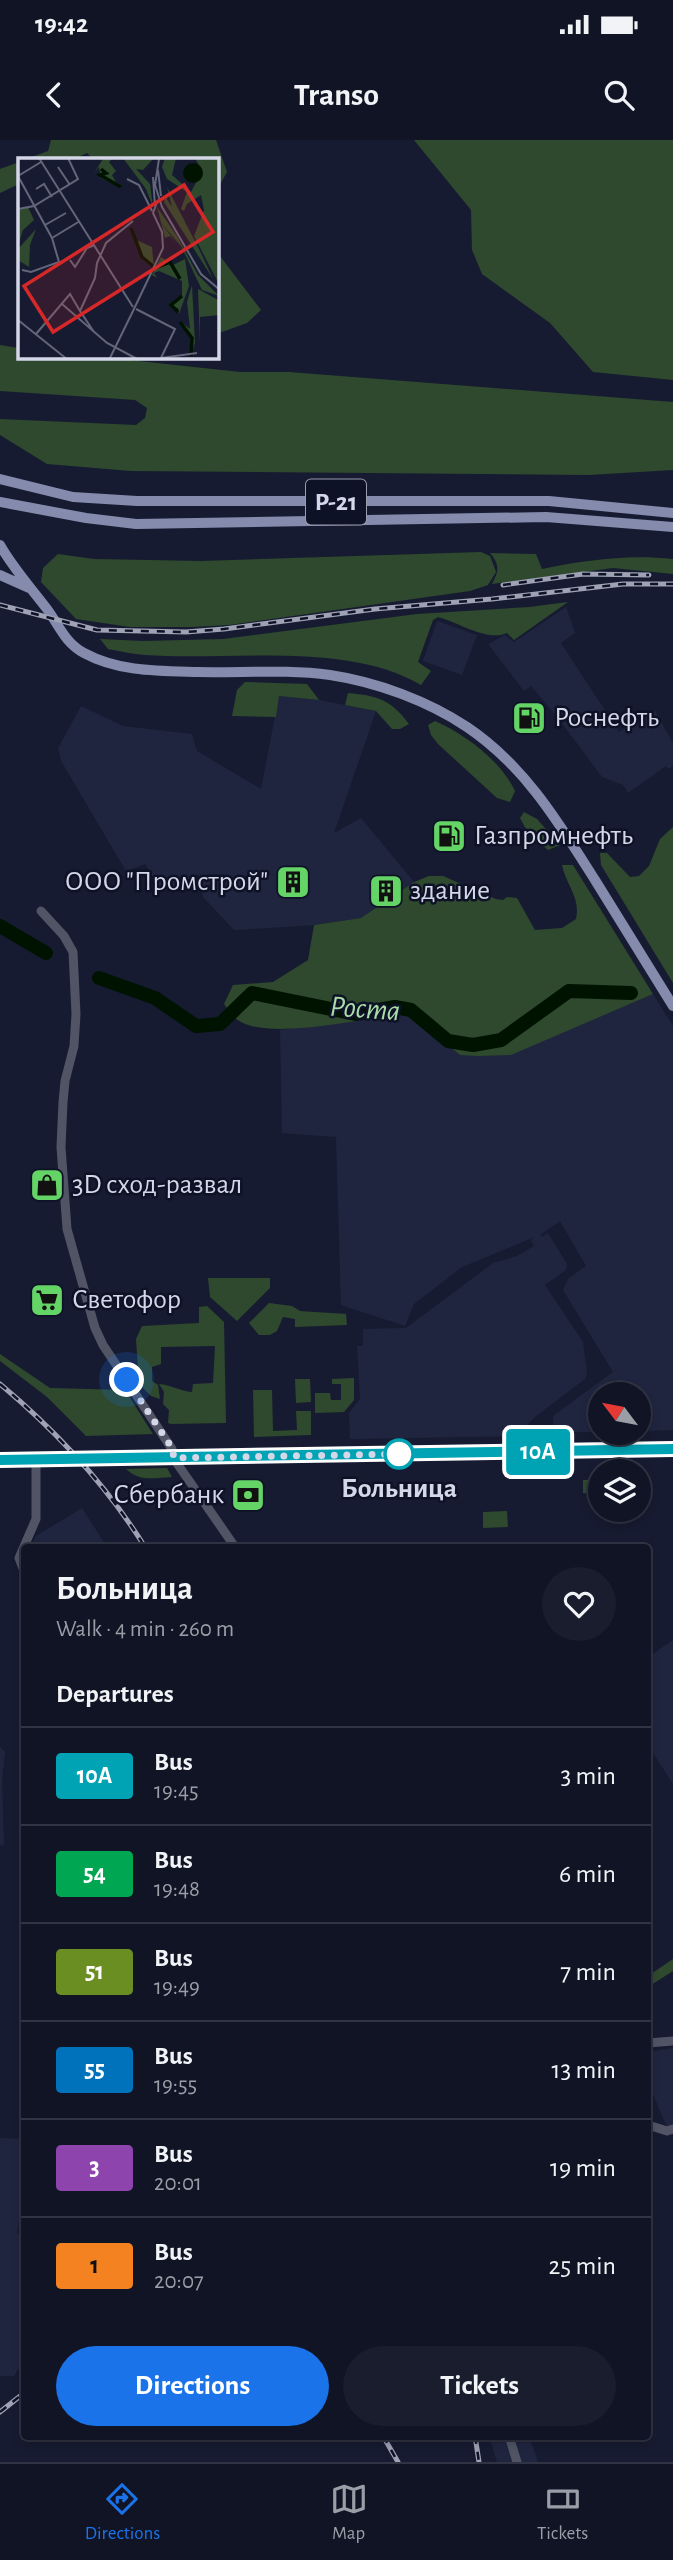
<!DOCTYPE html>
<meta charset="utf-8">
<style>
:root{--surface:#111425;--page:#1a1d2d;--text:#f1f3f6;--muted:#9c9ea7;--line:#303342;--accent:#1a73e8}
body{margin:0;font-family:"Alegreya Sans",sans-serif;background:var(--page);color:var(--text);height:100vh;display:flex;flex-direction:column;font-size:26px;white-space:nowrap}
*{box-sizing:border-box;margin:0}
p{font-size:23px;color:var(--muted)}
.icon{flex:none;width:38px;height:38px;fill:none;stroke:currentColor;stroke-width:2;stroke-linecap:round;stroke-linejoin:round}
.map{position:relative;flex:1;overflow:hidden}
.side{position:absolute;left:21px;top:1404px;width:630px;height:896px;display:flex;flex-direction:column;background:var(--surface);border-radius:7px;box-shadow:0 4px 10px #0003,0 0 0 2px var(--line)}
.side>*{flex:none}
.badge{padding:0 14px;border-radius:5px;font-size:24px;line-height:46px}
.needle{width:46px;rotate:302deg}
.controls{position:absolute;left:588px;top:1242px;display:grid;gap:14px}
.controls a{display:grid;place-items:center;width:63px;height:63px;border-radius:50%;background:var(--surface);box-shadow:0 4px 10px #0003,0 0 0 2px var(--line);font-size:35px}
.you{position:absolute;width:35px;height:35px;margin:-18px;border:5px solid #fff;border-radius:50%;background:#1a73e8;box-shadow:0 0 0 10px #1a73e833}
.map>.badge{position:absolute;translate:-50% -50%;box-shadow:0 0 0 4px #fff}
h2{padding:0 35px;font-size:26px;line-height:63px}
.round{display:grid;place-items:center;flex:none;width:74px;height:74px;border-radius:37px;background:var(--page)}
.head{display:flex;align-items:center;justify-content:space-between;height:119px;padding:0 35px}
h1{font-size:33px;font-weight:700;line-height:52px}
.action{display:flex;gap:14px;margin-top:auto;padding:14px 35px}
.action a{flex:1;height:80px;border-radius:42px;background:var(--accent);color:#fff;font-size:28px;font-weight:700;line-height:80px;text-align:center}
.action a+a{background:var(--page);color:var(--text)}
ul{padding:0;list-style:none}
li{display:flex;align-items:center;gap:21px;height:98px;padding:0 35px;border-top:2px solid var(--line)}
li div{flex:1}
li b{display:block;font-size:26px}
li em{font-style:normal}
li .badge{min-width:77px;font-weight:700;text-align:center}
.status{display:flex;justify-content:space-between;align-items:center;height:49px;padding:0 35px;background:var(--surface);direction:ltr}
.status svg{height:19px;fill:currentColor}
header{display:flex;justify-content:space-between;align-items:center;height:91px;padding:0 35px;background:var(--surface);font-size:32px;font-weight:700}
.menu{display:flex;justify-content:space-around;align-items:center;height:98px;border-top:2px solid var(--line);background:var(--surface);font-size:19px;color:var(--muted)}
.menu a{display:grid;justify-items:center;gap:4px}
.menu .selected{color:var(--accent)}
.map>svg:first-child{display:block}
.built{fill:#20253f}
.green{fill:#2e492d}
.lines{fill:none;stroke-linecap:round;stroke-linejoin:round}
.river{stroke:#001300;stroke-width:14}
.minor{stroke:#505464;stroke-width:9}
.major{stroke:#848bac;stroke-width:10}
.rail-casing{stroke:#9fa2b4;stroke-width:5}
.rail{stroke:#0e1227;stroke-width:2.5;stroke-dasharray:8;stroke-linecap:butt}
.line-casing{stroke:#fff;stroke-width:16}
.line{stroke:#00a3b4;stroke-width:10}
.walk{stroke:#d4d7e7;stroke-width:7;stroke-dasharray:0 12.6}
.stop-dot{fill:#fff;stroke:#00a3b4;stroke-width:3.5}
.labels{text-anchor:middle;dominant-baseline:central;stroke-width:5;stroke-linejoin:round;paint-order:stroke}
.shield{fill:#0e1227;stroke:#999cad;stroke-width:2}
.shield-label{font-size:26px;font-weight:bold;fill:#d4d7e7}
.poi-label{font-size:28px;fill:#d4d7e7;stroke:#0e1227;text-anchor:start}
.stop-label{font-size:28px;font-weight:bold;fill:#d4d7e7;stroke:#0e1227}
.water-label{font-size:30px;font-style:italic;fill:#a9dca8;stroke:#0e1227}
.inset-river{fill:none;stroke:#001300;stroke-width:3.5}
.inset-road{fill:none;stroke:#63667a;stroke-width:2}
.view{fill:#d62828;fill-opacity:0.15;stroke:#d62828;stroke-width:3.5}
.inset-edge{fill:none;stroke:#d4d7e7;stroke-width:3.5}
</style>
<div class="status"><b>19:42</b><svg viewBox="0 0 49 12"><path d="M0 12V9h3v3zM5 12V6h3v6zM10 12V3h3v9zM15 12V0h3v12zM26 1h20v11H26zM47 4h2v5h-2z"/></svg></div>
<header><svg class="icon" aria-label="back" viewBox="0 0 24 24"><path d="M15 5l-7 7 7 7"/></svg>Transo<svg class="icon" aria-label="search" viewBox="0 0 24 24"><circle cx="10" cy="10" r="6"/><path d="M15 15l6 6"/></svg></header>
<div class="map">
<svg width="673" height="2322" viewBox="0 0 673 2322">
<rect width="100%" height="100%" fill="#171b31"/>
<!-- built -->
<path class="built" d="M566 467 575 493 561 503 619 592 655 571 673 603V626L669 629 666 626 628 653 623 645 602 637 558 578 531 546 524 551 488 504 505 495 514 502Z
M437 481 477 495 462 535 423 521Z
M279 556 319 560 376 571 334 693 361 678 414 742 361 778 314 785 234 790 203 757 198 734 162 752 145 724 126 731 61 621 58 608 81 566 123 586 192 594 197 611 261 649Z
M653 854 673 886V1290L639 1291V1255H600V1292H554L553 1276 613 1232 563 1150 569 1138 586 1126 560 1081 540 1095 542 1097 548 1093 567 1124 566 1130 545 1145 583 1202 587 1232 585 1239 536 1276 527 1285 526 1296 350 1299 349 1273 360 1259 357 1206H363V1189L406 1188 493 1123 517 1116 534 1106 531 1100 535 1097 462 1127 414 1164 405 1186 341 1165 336 997 282 993 280 890 408 872 460 915 627 865Z
M82 1368 107 1407H30L36 1396Z
M673 1500V1644L648 1605V1517Z
M0 1607 5 1612 2 1640 4 1706 0 1705Z
M673 1908V1985L667 1987 648 1943V1912Z
M0 1998 24 1999V2053L17 2093 24 2095V2220L14 2236H0Z
M489 2296H529L538 2322H497Z"/>
<!-- green -->
<path class="green" d="M51 0H216L227 32 217 50V19H93L87 13 74 19H26L48 11Z
M414 0H673V240L593 232 550 183 482 134 472 110 471 70Z
M19 22V44L0 53V29Z
M217 112 261 170 247 183 219 193Z
M0 205 19 208V217H102L240 232H289L673 262V330L589 335 131 331 47 324 0 295V279L136 285 145 278 147 268 135 260 0 251Z
M481 412 490 416 496 432 488 445 470 451 229 485 192 487H130L76 479 41 442 43 428 58 414 94 419 201 421Z
M490 413 536 414 542 429C586 420 628 414 673 419V434L613 428 492 444C499 431 500 425 490 413Z
M568 462 514 500 507 493C487 502 458 482 438 477L433 480 418 522 431 531 421 545C347 501 229 521 145 515 132 514 120 511 108 509L100 499 143 501 223 499 417 474 529 467Z
M245 542 307 544 319 560 279 556 276 577 232 576 237 550Z
M348 553C378 556 390 559 409 584L400 589H392L376 571 345 565Z
M435 581C465 594 501 621 515 651L510 662 497 658 438 604 431 595 428 585Z
M524 672 537 679 560 705 548 710 527 691 520 678Z
M673 687V843L601 725 600 713H607L630 737 639 736 649 726 660 699Z
M562 725H573L653 854 511 915 478 916 460 915 408 872C368 878 277 899 243 883 234 879 230 872 224 864L233 845 273 842 308 820 314 785 361 778 414 742 429 736H443L496 759 503 760 507 757 517 758 535 790 562 788 576 779C581 758 566 745 562 725Z
M208 1138H270V1148L237 1181 210 1157Z
M269 1163 292 1166 300 1171 346 1174 347 1185 295 1187V1179L283 1177 277 1191 270 1195H259L249 1183Z
M207 1166 224 1182 226 1283 171 1284 168 1283 169 1270 163 1264 164 1252 159 1244C171 1245 180 1251 192 1252L193 1244 213 1243 215 1206 161 1207V1224L152 1227V1241L158 1245 160 1259 151 1256 139 1244 136 1199 142 1186 199 1183V1167Z
M0 1214 50 1248 125 1250 153 1294 86 1296 47 1257 0 1221Z
M354 1238V1260L344 1272 315 1273V1253H330L331 1260H341V1244H332V1239Z
M295 1239H310L311 1262 296 1263Z
M253 1250H272L273 1291 297 1290 296 1271H311V1295L254 1297Z
M167 1328 172 1337C153 1338 140 1342 126 1329Z
M583 1340H600V1354L583 1353Z
M507 1371 508 1387 483 1388V1372Z
M673 1819V1831L648 1847V1836Z"/>
<g class="lines">
<!-- river -->
<path class="river" d="M0 786 46 813
M99 838 155 858 196 886 220 884 252 853 356 874 395 867 411 870 448 901 473 905 501 900 569 851 631 853"/>
<!-- minor -->
<path class="minor" d="M41 771 64 796 73 812 76 874 74 906 65 941 63 962 61 1007 67 1089 95 1188 103 1205 172 1309 174 1319 235 1407
M0 1320 673 1309
M24 1431 19 1418 36 1379V1320
M648 1903 673 1901
M648 1985 667 1991 673 1989
M509 2296 517 2322"/>
<!-- major -->
<path class="major" d="M0 339 73 357 137 361H549L673 373
M0 362 86 378 136 384 546 377 673 387
M0 405C13 428 31 448 47 469 59 485 65 503 84 513 119 532 159 531 198 532 241 533 287 529 330 535 377 542 428 561 467 587 525 626 559 683 595 740 621 782 647 824 673 866
M0 435 29 448"/>
<!-- rail casing -->
<g class="rail-casing">
<path id="rail" d="M503 445 583 434 649 435
M0 465 97 490 186 492 224 489 375 469 492 459 623 444H673
M0 1244C55 1290 107 1346 145 1407
M0 2272 24 2253
M383 2296 398 2322
M475 2296 479 2322"/>
</g>
<!-- rail -->
<use href="#rail" class="rail"/>
</g>
<g class="lines">
<!-- line casing -->
<g class="line-casing">
<path id="line" d="M0 1320 673 1309"/>
</g>
<!-- line -->
<use href="#line" class="line"/>
<!-- walk -->
<path class="walk" d="M127 1240 172 1308 174 1318 399 1314"/>
</g>
<!-- icons -->
<defs>
<g id="fuel-square" transform="scale(1.75)"><rect x="-9" y="-9" width="18" height="18" rx="4" fill="#65d467" stroke="#0e1227"/><path d="M-5.5-6h7V0h2V4h1.3V-2.5L3-4.5l.8-.8L6-3V5H2.5V1h-1V6h-7ZM-4.2-4.7v3.2H.2V-4.7Z" fill="#111"/></g>
<g id="building-square" transform="scale(1.75)"><rect x="-9" y="-9" width="18" height="18" rx="4" fill="#65d467" stroke="#0e1227"/><path d="M-4-6H4V6H1V3H-1V6H-4ZM-2.5-4.3h1.7v1.8h-1.7ZM.8-4.3h1.7v1.8H.8ZM-2.5-1h1.7V.8h-1.7ZM.8-1h1.7V.8H.8Z" fill="#111"/></g>
<g id="shop-square" transform="scale(1.75)"><rect x="-9" y="-9" width="18" height="18" rx="4" fill="#65d467" stroke="#0e1227"/><path d="M-5-2.5h2.3a2.7 3.5 0 0 1 5.4 0H5L5.5 6h-11ZM-1.5-2.5h3a1.5 2.3 0 0 0-3 0Z" fill="#111"/></g>
<g id="supermarket-square" transform="scale(1.75)"><rect x="-9" y="-9" width="18" height="18" rx="4" fill="#65d467" stroke="#0e1227"/><path d="M-6-5.5h2.5l.6 2H6L4.5 2H-2.5L-4.4-4H-6ZM-1.5 3.2a1.3 1.3 0 1 0 .1 0ZM3 3.2a1.3 1.3 0 1 0 .1 0Z" fill="#111"/></g>
<g id="bank-square" transform="scale(1.75)"><rect x="-9" y="-9" width="18" height="18" rx="4" fill="#65d467" stroke="#0e1227"/><path d="M-6-4H6V4H-6ZM0-2.3a2.3 2.3 0 1 0 0 4.6a2.3 2.3 0 1 0 0-4.6Z" fill="#111"/></g>
</defs>
<g fill-rule="evenodd">
<use href="#fuel-square" x="529" y="578"/>
<use href="#fuel-square" x="449" y="696"/>
<use href="#building-square" x="293" y="742"/>
<use href="#building-square" x="386" y="751"/>
<use href="#shop-square" x="47" y="1045"/>
<use href="#supermarket-square" x="47" y="1160"/>
<use href="#bank-square" x="248" y="1355"/>
</g>
<!-- markers -->
<circle class="stop-dot" cx="399" cy="1314" r="14"/>
<g class="labels">
<!-- shield labels -->
<rect class="shield" x="306" y="339.5" width="60" height="45" rx="5"/>
<g class="shield-label">
<text x="336" y="362">Р-21</text>
</g>
<!-- poi labels -->
<g class="poi-label">
<text x="554" y="578">Роснефть</text>
<text x="474" y="696">Газпромнефть</text>
<text x="268" y="742" text-anchor="end">ООО "Промстрой"</text>
<text x="410" y="751">здание</text>
<text x="72" y="1045">3D сход-развал</text>
<text x="72" y="1160">Светофор</text>
<text x="224" y="1355" text-anchor="end">Сбербанк</text>
</g>
<!-- stop labels -->
<g class="stop-label">
<text x="399" y="1349">Больница</text>
</g>
<!-- water labels -->
<g class="water-label">
<text transform="translate(365 869) rotate(4)">Роста</text>
</g>
</g>
<!-- overview -->
<g transform="translate(18 18)">
<rect width="201" height="201" fill="#171b31"/>
<path d="M95 0 91 4 98 13 94 17 100 28 83 20 81 9 76 15 85 1ZM105 0 135 1 125 12 118 11 132 26 135 49 128 31ZM147 0H158L154 17 173 34 184 13 177 0H201V126L176 78 186 52 183 37 169 46 166 53 163 51 169 34 149 21 144 9ZM149 29 182 93 195 121 146 44 147 38 154 49ZM10 49 16 62 5 72 0 88V51ZM139 49 159 78 180 117 201 138 184 132 163 88 143 65 159 86 152 78 147 80ZM18 71 12 87 11 109 0 102V91ZM116 81 134 89 136 109 125 102ZM143 99 155 107 167 101 171 128 161 156 160 150 153 149 164 139V123L141 113 136 115 139 120 134 117ZM174 127 177 185 173 198 174 179 162 163 172 171 169 144ZM180 131 202 143 201 157 182 159V186Z" fill="#2e492d"/>
<path d="M165 15a10 10 0 1 1 20 0a10 10 0 1 1-20 0Z" fill="#001300"/>
<path class="inset-river" d="M83 11 88 15 82 17 103 29M113 70 124 99 135 108M139 109 152 104 162 121M160 154 153 147 164 138M162 164 174 180 173 198"/>
<path class="inset-road" d="M21 0 115 149M141 1 137 27 144 49 183 116 202 132M40 9 52 27M140 12 143 38M135 19 137 48M109 21 121 27 134 53M18 31 26 26 34 39M0 51 16 48 60 21 50 0M27 67 48 55M34 80 62 63M52 102 57 109 69 90 77 87M4 112 13 114 41 104 34 80 0 18 23 4M44 146 89 185 121 202M118 151 157 171 142 202M115 153 145 90 144 74 135 55 140 42M0 162 50 202M76 174 62 153 77 120 79 105 88 85 115 63M18 176 52 136 62 153M143 200 179 195M91 202 116 151"/>
<path class="view" d="M166 27 195 74 35 174 6 128Z"/>
<rect width="201" height="201" class="inset-edge"/>
</g>
</svg>
<div class="controls">
<a><svg class="needle" viewBox="-14 -14 28 28"><path d="M0-13l5 13h-10z" fill="#e53935"/><path d="M0 13l5-13h-10z" fill="#9c9ea7"/></svg></a>
<a><svg class="icon" aria-label="layers" viewBox="0 0 24 24"><path d="M12 4l9 5-9 5-9-5zM3 14l9 5 9-5"/></svg></a>
</div>
<div class="you" style="left:127px;top:1240px"></div>
<b class="badge" style="left:538px;top:1312px;background:#00a3b4;color:#fff">10А</b>
<section class="side">
<div class="head"><div><h1>Больница</h1><p>Walk · 4 min · 260 m</p></div><a class="round"><svg class="icon" aria-label="heart" viewBox="0 0 24 24"><path d="M12 20l-8-8c-3-5 5-10 8-4 3-6 11-1 8 4z"/></svg></a></div>
<h2>Departures</h2>
<ul>
<li><span class="badge" style="background:#00a3b4;color:#fff">10А</span><div><b>Bus</b><p>19:45</p></div><em>3 min</em></li>
<li><span class="badge" style="background:#00a651;color:#fff">54</span><div><b>Bus</b><p>19:48</p></div><em>6 min</em></li>
<li><span class="badge" style="background:#6b8e23;color:#fff">51</span><div><b>Bus</b><p>19:49</p></div><em>7 min</em></li>
<li><span class="badge" style="background:#0072bc;color:#fff">55</span><div><b>Bus</b><p>19:55</p></div><em>13 min</em></li>
<li><span class="badge" style="background:#8e44ad;color:#fff">3</span><div><b>Bus</b><p>20:01</p></div><em>19 min</em></li>
<li><span class="badge" style="background:#f58220;color:#111">1</span><div><b>Bus</b><p>20:07</p></div><em>25 min</em></li>
</ul>
<div class="action"><a>Directions</a><a>Tickets</a></div>
</section>
</div>
<nav class="menu">
<a class="selected"><svg class="icon" aria-label="directions" viewBox="0 0 24 24"><path d="M12 3l9 9-9 9-9-9zM9 14v-3h6M13 9l2 2-2 2"/></svg>Directions</a>
<a><svg class="icon" aria-label="map" viewBox="0 0 24 24"><path d="M3 6l6-2 6 2 6-2v14l-6 2-6-2-6 2zM9 4v14M15 6v14"/></svg>Map</a>
<a><svg class="icon" aria-label="tickets" viewBox="0 0 24 24"><path d="M3 7h18v10H3zM15 7v10"/></svg>Tickets</a>
</nav>
